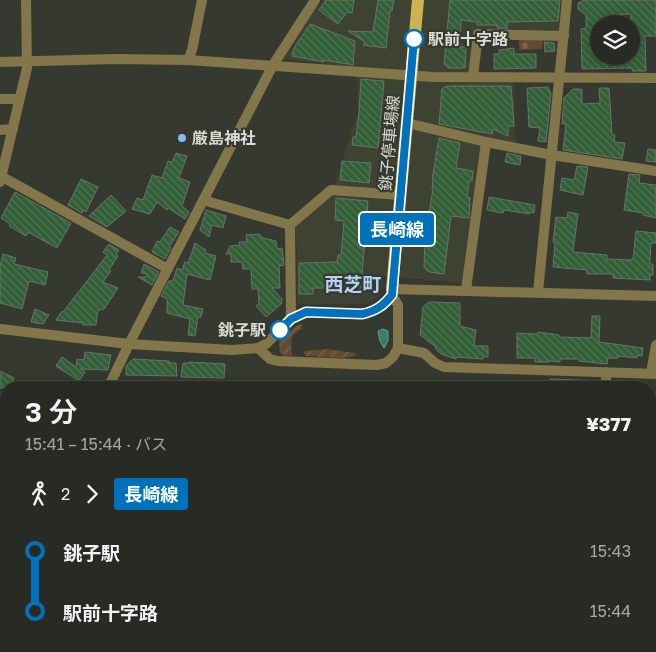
<!DOCTYPE html>
<html lang="ja">
<meta charset="utf-8">
<style>
:root{--surface:#282b23;--page:#30332b;--text:#f1f3f6;--muted:#a5a7a6;--line:#444741}
body{margin:0;font-family:"Golos Text","Noto Sans JP",sans-serif;background:var(--page);color:var(--text);height:100vh;display:flex;flex-direction:column;font-size:19px;white-space:nowrap}
*{box-sizing:border-box;margin:0}
p{font-size:16px;color:var(--muted)}
.icon{flex:none;width:28px;height:28px;fill:none;stroke:currentColor;stroke-width:2;stroke-linecap:round;stroke-linejoin:round}
.map{position:relative;flex:1;overflow:hidden}
.sheet{position:absolute;left:0px;top:381px;width:656px;height:271px;display:flex;flex-direction:column;background:var(--surface);border-radius:20px 20px 0 0;box-shadow:0 2px 12px #0003,0 0 0 1px var(--line)}
.sheet>*{flex:none}
.badge{padding:0 10px;border-radius:4px;font-size:18px;line-height:32px}
.tools{position:absolute;left:590px;top:15px;display:grid;gap:10px}
.tools a{display:grid;place-items:center;width:50px;height:50px;border-radius:50%;background:var(--surface);box-shadow:0 2px 12px #0003,0 0 0 1px var(--line);font-size:25px}
.map>.badge{position:absolute;translate:-50% -50%;box-shadow:0 0 0 2px #fff}
.legs{display:flex;align-items:center;gap:8px;height:55px;padding:0 25px;font-size:16px}
.legs p{margin-inline-start:auto}
.headline{display:flex;align-items:center;justify-content:space-between;height:85px;padding:0 25px}
h1{font-size:28px;font-weight:600;line-height:38px}
ul{padding:0 25px;list-style:none}
li{display:flex;align-items:center;gap:18px;height:60px;font-size:19px}
li i{display:grid;place-items:center;width:8px;height:100%;margin:0 6px;background:currentColor}
li i::after{content:'';width:12px;height:12px;margin:-6px;border:4px solid;border-radius:50%;background:var(--surface)}
li p{margin-inline-start:auto}
li:first-child i{background:linear-gradient(#0000 50%,currentColor 0)}
li:last-child i{background:linear-gradient(currentColor 50%,#0000 0)}
.map>svg:first-child{display:block}
.built{fill:#3e4232}
.cemetery{fill:url(#cemetery-stones)}
.garden{fill:url(#garden-furrows)}
.water{fill:url(#water-waves);stroke:#669c8c}
.lines{fill:none;stroke-linecap:round;stroke-linejoin:round}
.river{stroke:#35816d;stroke-width:19}
.building{fill:url(#building-back-hatch);stroke:#6a726a;fill-rule:evenodd}
.minor{stroke:#83764a;stroke-width:10}
.tertiary{stroke:#83764a;stroke-width:10}
.primary{stroke:#cfb352;stroke-width:12}
.rail{stroke:#979992;stroke-width:3;stroke-dasharray:6 6;stroke-linecap:butt}
.line-1-casing{stroke:#fff;stroke-width:11}
.line-1{stroke:#0072bc;stroke-width:8}
.stop-1-dot{fill:#fff;stroke:#0072bc;stroke-width:2.5}
.poi-dot{fill:#83bcfb;stroke:#36392f;stroke-width:2}
.labels{text-anchor:middle;dominant-baseline:central;stroke-width:4.5;stroke-linejoin:round;paint-order:stroke}
.stop-label{font-size:16px;font-weight:bold;fill:#dadcd6;stroke:#36392f;text-anchor:start}
.poi-label{font-size:16px;font-weight:bold;fill:#dadcd6;stroke:#36392f;text-anchor:start}
.street-label{font-size:16px;fill:#dadcd6;stroke:#36392f}
.quarter-label{font-size:19px;font-weight:bold;fill:#b4d4f7;stroke:#36392f}
</style>
<div class="map">
<svg width="656" height="652" viewBox="0 0 656 652">
<defs>
<pattern id="cemetery-stones" width="16" height="16" patternUnits="userSpaceOnUse" patternTransform="scale(1.25)"><rect width="16" height="16" fill="#634a30"/><path d="M2 7V4a2 2 0 0 1 4 0v3zM10 15v-3a2 2 0 0 1 4 0v3z" fill="#79644d"/></pattern>
<pattern id="garden-furrows" width="10" height="10" patternUnits="userSpaceOnUse" patternTransform="scale(1.25)"><rect width="10" height="10" fill="#634a30"/><path d="M-1 1l2-2M0 10L10 0M9 11l2-2" fill="none" stroke="#79644d"/></pattern>
<pattern id="water-waves" width="16" height="10" patternUnits="userSpaceOnUse" patternTransform="scale(1.25)"><rect width="16" height="10" fill="#35816d"/><path d="M0 5q4-4 8 0t8 0" fill="none" stroke="#3a685b"/></pattern>
<pattern id="building-back-hatch" width="6" height="6" patternUnits="userSpaceOnUse" patternTransform="scale(1.25)"><rect width="6" height="6" fill="#325f37"/><path d="M-1 5l2 2M0 0l6 6M5-1l2 2" fill="none" stroke="#4f7553"/></pattern>
</defs>
<rect width="100%" height="100%" fill="#36392f"/>
<!-- built -->
<path class="built" d="M322 0H564L561 34 475 30 470 79 514 81 516 143 483 137 464 283 384 276 382 288 378 297 370 302 362 304H297V250L294 216 335 184 358 110 356 76 349 67 283 59Z"/>
<!-- cemetery -->
<path class="cemetery" d="M542 39V49L519 50V40Z"/>
<!-- garden -->
<path class="garden" d="M302 324V329C289 334 291 342 292 355L286 356 280 353 279 341 296 326Z
M327 349 355 353 356 355C345 361 319 356 306 356L303 353 305 351Z"/>
<!-- water -->
<path class="water" d="M383 329 388 331V341L384 348 380 341 378 331Z"/>
<g class="lines">
<!-- river -->
<path class="river" d="M0 467 6 468
M47 652 50 646"/>
</g>
<!-- building -->
<path class="building" d="M326 0H354L352 13 347 12 338 24 319 10Z
M378 0H394L392 11H390L386 48 363 45 365 42 348 31 373 32Z
M450 0H560L558 21 507 22V28H497V25H477V22L461 20 460 47H466L465 68H448L444 64Z
M584 0H656V36H645L646 71H632V68L582 69 581 29 586 28V15L578 9V3ZM631 14V56H599V23H610V15Z
M310 24 355 41 353 65 324 60V62L292 56 294 48Z
M544 42 554 43 555 51 545 52Z
M514 48V54H536V68L494 69V54H499V50Z
M361 79 384 81 378 148 352 145 353 137H356L359 113Z
M447 86H511L514 126H508V136L493 129 492 134 439 124 442 89Z
M548 87 551 94 546 142 538 141 540 128 529 127 527 88Z
M599 88H609L612 134 615 135 614 142 625 143 622 159 563 150 566 124H562L564 98 573 89H582V104L600 103Z
M439 138 460 143 456 168 473 171 472 181H469L467 197 470 198 469 218 451 216 444 274 429 272 424 267 425 238 433 189H432L433 180H432Z
M648 149 656 150V162L646 161Z
M176 153 187 156 179 178 190 182 182 206 189 212 185 219 168 208 167 210 157 202 150 214 132 209 137 198 143 200 152 175 162 178 168 161 172 162Z
M507 153 521 156 520 165 505 162Z
M342 161 371 163 369 183 340 180Z
M577 166 588 167 583 195 560 190 562 178 574 180Z
M629 174 640 175 639 183 656 185V218L643 215V213L624 210Z
M81 179 98 187 86 212 84 210 82 213 68 205Z
M15 192 71 223 57 248 28 232 26 236 9 226 10 224 1 218Z
M111 195 126 211 107 227 89 216Z
M489 197 535 205 534 213 530 212V214L504 210 503 213 487 210Z
M336 198 368 201 361 288 354 294H347L339 293V288H313V294H299V263L337 262 338 255H341L344 221 335 220Z
M206 210 226 216 223 228 212 225 209 237 200 230Z
M568 212 578 214 573 252 607 255V259L633 260 636 231 656 233V243H651L650 260V264H653V275H650V280L613 278V274H587V270L553 267 555 243 553 242 556 217 567 218Z
M170 227 179 232 169 247 171 248 165 259 152 252 157 241 160 242Z
M259 234 263 238 276 241 277 249 282 248 284 264V265L279 266 280 288H272L282 299V303L266 317 256 306 259 303 258 289H252L251 269H243L242 262H231V254H226L230 246 240 245 239 242H247L246 235Z
M195 243 206 250 205 253 216 256 210 280 187 274 183 305 203 309 201 317H198L195 336 188 335 190 319 167 313V299L161 296 169 281H173L177 268 182 270 185 262 188 263Z
M109 244 119 250 116 254 118 256 109 270 111 271 103 282 118 288 104 309 98 310 96 325H83V323L56 320 61 312H63L107 255 103 252Z
M3 254 16 258 14 264 48 272 45 285 29 281 22 309 0 303V266Z
M144 264 159 272 152 285 138 277H146L147 274 141 273Z
M429 302 460 303V326L476 330 474 346H488V357H483V359L457 357 456 359 441 354 435 348 436 347 420 335 423 307Z
M35 309 49 315 43 324 31 322Z
M592 316H600L599 342 643 348 642 356 637 355V358L618 356V358H608L607 364 579 361V359H560V362L549 361V362H535V358H517V333L537 334 538 332 559 335V337L591 338Z
M85 352 111 355 108 370 80 369 85 372 79 381 56 366 62 357 76 367 77 359 84 360Z
M133 359 169 361V363H176L177 376 126 375V366Z
M189 362 225 364 224 378 181 377 183 363H189Z
M0 371 14 378 10 388H0Z
M550 379 599 381V388H549Z"/>
<g class="lines">
<!-- minor -->
<path class="minor" d="M188 60 192 50 202 0
M0 62 115 59 188 60 433 77 656 78
M473 77 478 34 564 36
M0 99H19
M407 123 486 142 552 155 656 171
M0 130 13 129
M1 176 168 269
M203 200 290 225
M290 225 331 190 400 195
M290 225 291 319
M466 290 486 142
M129 344 273 65 315 0
M258 348 270 359 278 361 377 365 386 363 393 357 398 348V305L392 295
M398 348 424 353 435 363 444 367 656 374
M606 388V372
M0 412 6 413
M650 553 656 554
M0 576 6 582
M184 646 210 652
M116 652 117 646
M276 652V646
M343 652V646
M426 652 427 646
M491 652 492 646
M611 652 612 646
M656 652V651"/>
<!-- tertiary -->
<path class="tertiary" d="M0 182 27 68 26 0
M538 292 567 0
M0 329 129 344 232 350 258 348 266 344 291 319 306 312 362 314C376 311 391 305 392 289L656 296
M651 373 656 345
M108 388 129 344
M0 549 6 542"/>
<!-- primary -->
<path class="primary" d="M392 289 418 0"/>
<!-- rail -->
<path class="rail" d="M0 437H6
M650 455 656 456
M650 465H656"/>
</g>
<g class="lines">
<!-- line-1 casing -->
<g class="line-1-casing">
<path id="line-1" d="M280 330 291 319 306 312 362 314C376 311 383 306 392 295L414 39"/>
</g>
<!-- line-1 -->
<use href="#line-1" class="line-1"/>
</g>
<!-- markers -->
<g class="stop-1-dot">
<circle cx="414" cy="39" r="9"/>
<circle cx="280" cy="330" r="9"/>
</g>
<circle class="poi-dot" cx="182" cy="138" r="5"/>
<g class="labels">
<!-- stop labels -->
<g class="stop-label">
<text x="428" y="39">駅前十字路</text>
<text x="266" y="330" text-anchor="end">銚子駅</text>
</g>
<!-- poi labels -->
<g class="poi-label">
<text x="192" y="138">厳島神社</text>
</g>
<!-- street labels -->
<g class="street-label">
<text transform="translate(389 143) rotate(-85)">銚子停車場線</text>
</g>
<!-- quarter labels -->
<g class="quarter-label">
<text x="353" y="283">西芝町</text>
</g>
</g>
</svg>
<div class="tools">
<a><svg class="icon" aria-label="layers" viewBox="0 0 24 24"><path d="M12 4l9 5-9 5-9-5zM3 14l9 5 9-5"/></svg></a>
</div>
<b class="badge" style="left:397px;top:229px;background:#0072bc;color:#fff">長崎線</b>
<section class="sheet">
<div class="headline"><div><h1>3 分</h1><p>15:41 – 15:44 · バス</p></div><b>¥377</b></div>
<div class="legs"><svg class="icon" aria-label="walk" viewBox="0 0 24 24"><circle cx="13" cy="4" r="2"/><path d="M13 8l-2 6 4 7M11 14l-3 7M7 12l3-4h3l4 4"/></svg>2<svg class="icon" aria-label="forward" viewBox="0 0 24 24"><path d="M9 5l7 7-7 7"/></svg><b class="badge" style="background:#0072bc;color:#fff">長崎線</b></div>
<ul>
<li><i style="color:#0072bc"></i><b>銚子駅</b><p>15:43</p></li>
<li><i style="color:#0072bc"></i><b>駅前十字路</b><p>15:44</p></li>
</ul>
</section>
</div>
